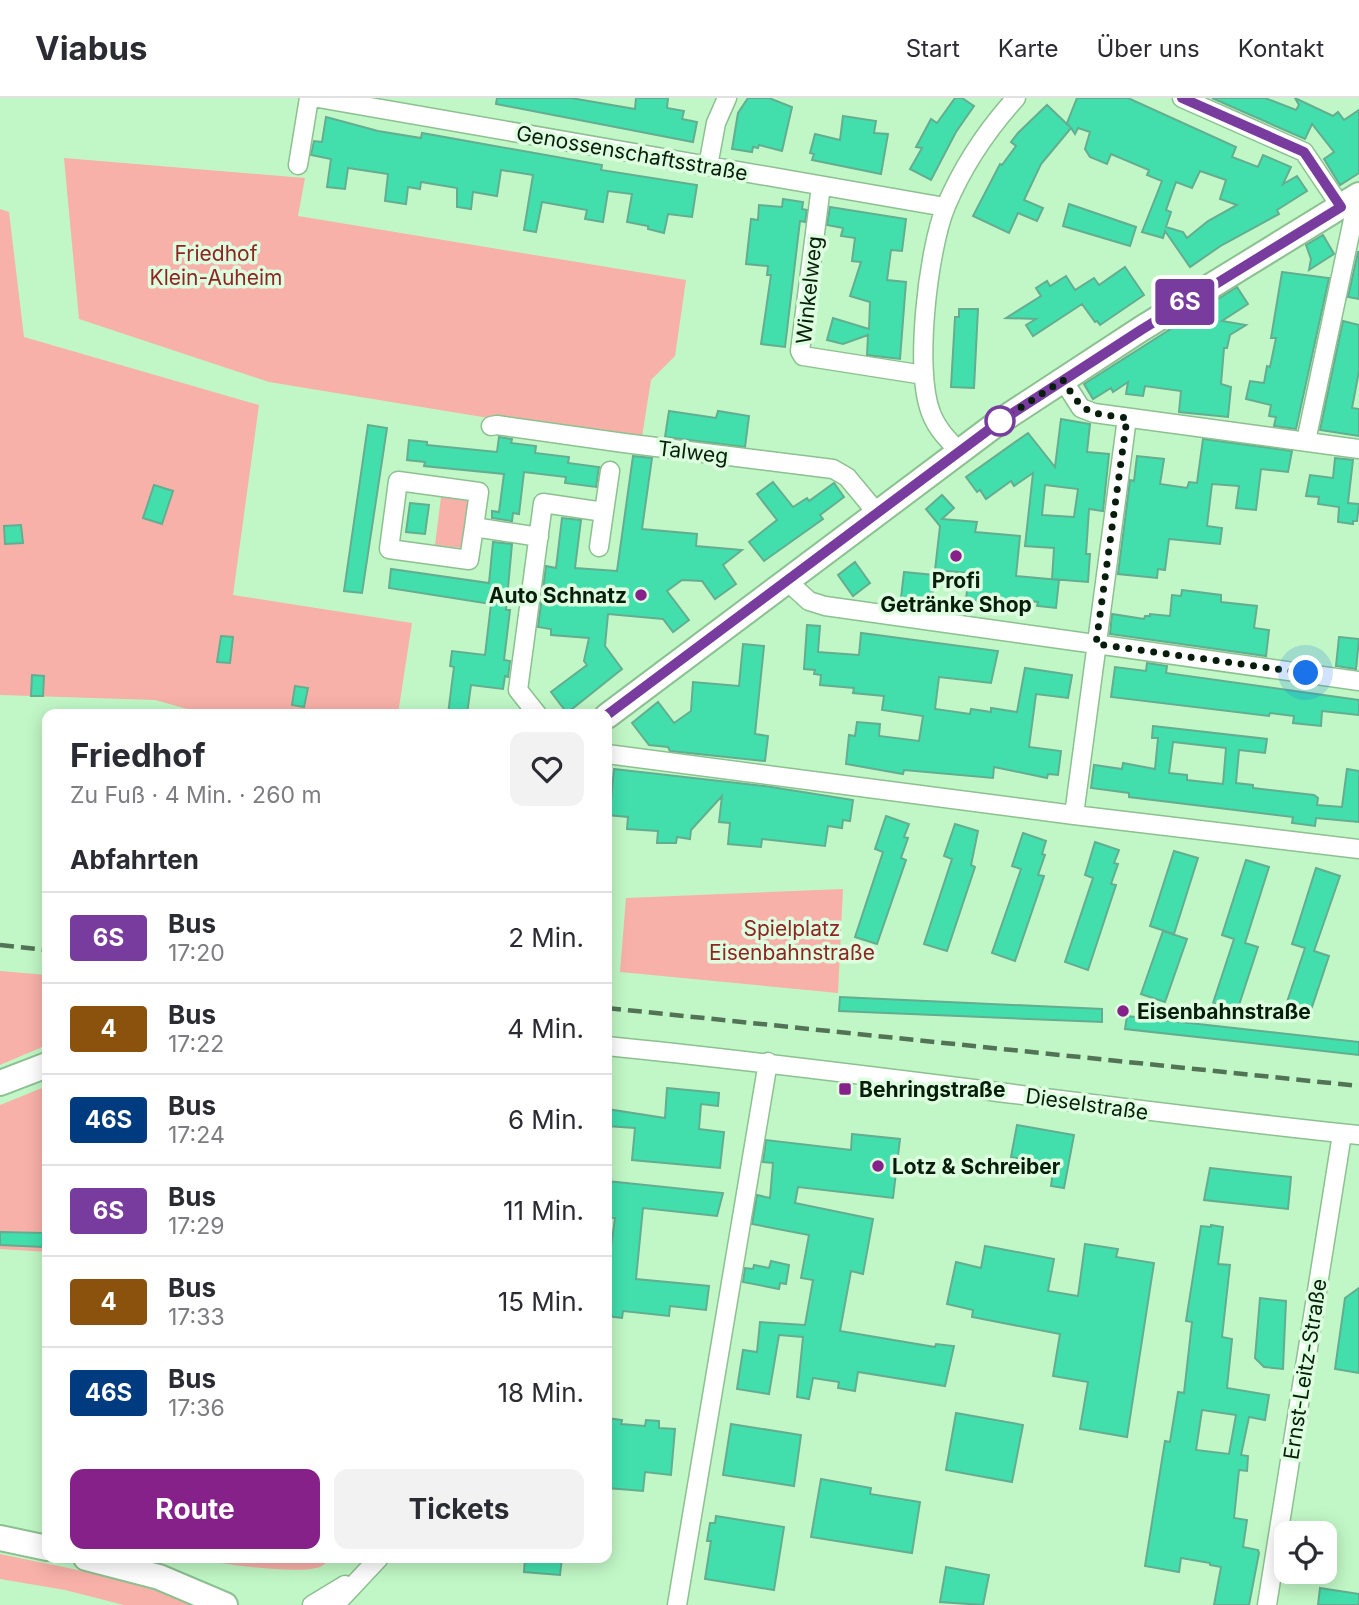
<!DOCTYPE html>
<html lang="de">
<meta charset="utf-8">
<style>
:root{--surface:#fff;--page:#f2f2f3;--text:#2b2b33;--muted:#7c7c81;--line:#e1e1e2;--accent:#862189}
body{margin:0;font-family:Inter,sans-serif;background:var(--page);color:var(--text);height:100vh;display:flex;flex-direction:column;font-size:26px;white-space:nowrap}
*{box-sizing:border-box;margin:0}
p{font-size:23px;color:var(--muted)}
.icon{flex:none;width:38px;height:38px;fill:none;stroke:currentColor;stroke-width:2;stroke-linecap:round;stroke-linejoin:round}
.map{position:relative;flex:1;overflow:hidden}
.drawer{position:absolute;left:42px;top:611px;width:570px;height:854px;display:flex;flex-direction:column;background:var(--surface);border-radius:14px;box-shadow:0 4px 18px #0003}
.drawer>*{flex:none}
.badge{padding:0 14px;border-radius:5px;font-size:24px;line-height:46px}
.controls{position:absolute;left:1274px;top:1423px;display:grid;gap:14px}
.controls a{display:grid;place-items:center;width:63px;height:63px;border-radius:14px;background:var(--surface);box-shadow:0 4px 18px #0003;font-size:35px}
.you{position:absolute;width:35px;height:35px;margin:-18px;border:5px solid #fff;border-radius:50%;background:#1a73e8;box-shadow:0 0 0 10px #1a73e833}
.map>.badge{position:absolute;translate:-50% -50%;box-shadow:0 0 0 4px #fff}
h2{padding:0 28px;font-size:26px;line-height:63px}
.round{display:grid;place-items:center;flex:none;width:74px;height:74px;border-radius:14px;background:var(--page)}
.overview{display:flex;align-items:center;justify-content:space-between;height:119px;padding:0 28px}
h1{font-size:33px;font-weight:700;line-height:52px}
.primary-button{display:flex;gap:14px;margin-top:auto;padding:14px 28px}
.primary-button a{flex:1;height:80px;border-radius:14px;background:var(--accent);color:#fff;font-size:28px;font-weight:700;line-height:80px;text-align:center}
.primary-button a+a{background:var(--page);color:var(--text)}
ul{padding:0;list-style:none}
li{display:flex;align-items:center;gap:21px;height:91px;padding:0 28px;border-top:2px solid var(--line)}
li div{flex:1}
li b{display:block;font-size:26px}
li em{font-style:normal}
li .badge{min-width:77px;font-weight:700;text-align:center}
header{display:flex;align-items:center;gap:42px;box-sizing:border-box;height:98px;padding:0 35px;background:var(--surface);border-bottom:2px solid var(--line)}
header strong{font-size:33px}
nav{display:flex;gap:38px;margin-inline-start:auto;font-size:24px}
.map>svg:first-child{display:block}
.green{fill:#f8b1a9}
.building{fill:#42dfad;stroke:#63ad90;stroke-width:2;fill-rule:evenodd}
.lines{fill:none;stroke-linecap:round;stroke-linejoin:round}
.street-casing{stroke:#8cc090;stroke-width:21}
.secondary-casing{stroke:#8cc090;stroke-width:28}
.street{stroke:#fff;stroke-width:18}
.secondary{stroke:#fff;stroke-width:24}
.rail{stroke:#527356;stroke-width:4.5;stroke-dasharray:14 7;stroke-linecap:butt}
.line-casing{stroke:#fff;stroke-width:16}
.line{stroke:#783c9f;stroke-width:10}
.walk{stroke:#091d0c;stroke-width:7;stroke-dasharray:0 12.6}
.stop-dot{fill:#fff;stroke:#783c9f;stroke-width:3.5}
.poi-dot{fill:#862189;stroke:#defee0;stroke-width:2.5}
.labels{text-anchor:middle;dominant-baseline:central;stroke-width:7;stroke-linejoin:round;paint-order:stroke}
.street-label{font-size:21px;fill:#091d0c;stroke:#defee0}
.park-label{font-size:21px;fill:#8f2421;stroke:#defee0}
.poi-label{font-size:21px;font-weight:bold;fill:#091d0c;stroke:#defee0;text-anchor:start}
</style>
<header>
<strong>Viabus</strong>
<nav><a>Start</a><a>Karte</a><a>Über uns</a><a>Kontakt</a></nav>
</header>
<div class="map">
<svg width="1359" height="1507" viewBox="0 0 1359 1507">
<rect width="100%" height="100%" fill="#c1f7c6"/>
<!-- green -->
<path class="green" d="M64 60 305 80 298 118 686 182 675 258 651 282 641 345 269 284 79 221Z
M0 111 9 114 24 239 259 307 233 497 412 525 398 616H205L155 602 0 597Z
M441 399 468 402 462 450 435 447Z
M843 791 838 895 620 874 626 800Z
M0 873 47 877V947L0 967Z
M47 988V1154L0 1151V1007Z
M0 1456 136 1484 192 1507H124L65 1492 0 1481Z
M195 1460H334C330 1462 324 1467 320 1469 296 1477 220 1466 195 1460Z"/>
<!-- building -->
<path class="building" d="M497 0H571L635 11 636 0H668L667 10 684 13 682 21 697 24 693 44 496 6Z
M748 0H769L792 9 782 53 759 47 758 50 753 49 752 54 732 51 738 15Z
M955 0H962L974 8 956 34 931 82 910 71 922 50 916 49 931 21 937 25Z
M1077 0H1128L1236 49 1232 59 1258 69 1263 57 1291 69 1283 86 1297 78 1307 93 1277 112 1279 116 1222 147 1190 169 1165 133 1163 140 1142 134 1162 83 1147 77 1149 72 1111 56 1107 66 1090 59 1085 51 1090 34 1078 30 1075 36 1071 30 1041 66 1024 102 1043 110 1037 123 1018 115 1009 135 973 118 1000 66 1002 67 1016 48 1011 44 1018 35 1047 7 1070 29 1067 25ZM1200 73 1226 82 1220 101 1237 107 1208 123 1187 140 1183 134 1166 129 1171 114 1166 112 1176 84 1192 90Z
M1212 0H1265L1296 12 1299 7 1295 0 1333 18 1338 14 1344 22 1359 12V75L1340 87 1324 61 1334 54 1312 26 1305 41Z
M843 18 876 23 874 35 888 36 881 76 812 62 814 56 810 55 815 36 840 42Z
M326 19 378 33 421 40 422 35 602 67 601 72 697 87 692 119 668 116 664 135 648 131V128L627 124 632 96 608 93 603 124 585 121 587 112 542 104 536 134 524 132 533 77 501 72 497 98 473 94 471 111 457 109V90L421 84 420 91 408 89 406 106 385 103 388 76 348 70 345 91 327 89 331 61 311 57 314 43 322 44Z
M783 101 803 104 802 111 807 112 805 124 800 123 785 249 761 246 771 177H767L768 168 746 166 751 121 758 122 759 107 782 109Z
M1069 106 1136 129 1130 148 1063 128Z
M830 109 906 121 902 153 891 152 887 182 906 184 900 261 867 257 868 237 843 246 827 242 833 220 869 231 870 204 850 198 861 164 852 163 855 140 841 138 843 130 827 127Z
M1323 137 1334 156 1309 172 1311 161 1306 147Z
M1358 154H1359V201L1348 199Z
M1125 169 1144 197 1100 227 1097 223 1095 224 1082 206 1033 238 1026 227 1036 221 1006 220 1041 198 1036 190 1047 183 1050 188 1066 178 1075 192 1094 180 1099 187Z
M1282 174 1329 180 1296 331 1274 328 1276 319 1269 318 1271 307 1246 301 1250 283 1264 285 1267 268 1270 269 1276 240H1271Z
M1237 189 1248 206 1222 223 1246 227 1230 237 1227 250H1224L1221 286 1231 289 1228 319 1179 314 1181 293 1145 288 1143 298 1126 296 1128 284 1113 294 1111 290 1093 301 1084 286Z
M959 211H978L974 290 951 289 955 219H959Z
M1343 223 1359 227V273L1352 310 1359 311V338L1320 332Z
M669 313 716 320 718 313 749 318 745 349 665 339Z
M1061 321 1090 326 1087 354 1109 356 1103 413 1089 411 1086 456H1090L1088 484 1052 481 1054 450 1025 448 1033 375 1014 388 1011 383 986 401 980 392 977 394 966 379 1028 335 1055 369ZM1045 387 1078 391 1074 419 1042 417Z
M368 327 387 330 362 495 344 493Z
M499 339 512 341 511 345 536 348 535 355 569 359 568 365 599 369 596 389 565 385 566 379 524 374 519 416 513 415 512 423 492 420V413L499 414 504 376 424 368 425 364 407 362 409 342 427 344V347L497 354Z
M1203 341 1292 353 1288 374 1261 371 1256 412 1236 410 1239 388 1212 386 1207 428 1222 430 1220 446 1169 441 1165 472 1158 471 1157 480 1118 476 1130 382 1134 383 1137 358 1164 361 1160 386 1187 390 1189 384 1197 385Z
M633 358 652 360 642 431 697 436 696 448 742 452 723 467 736 486 715 501 702 483 682 482 667 493 689 522 673 534 663 521 608 516 605 548 622 571 567 615 551 594 587 567 584 563 589 540 551 537V531L538 529 546 468 556 470 562 420 581 422 575 470 617 473Z
M1335 360 1353 362 1348 405 1359 406 1357 423H1353V426L1338 424 1339 409 1318 406 1319 399 1306 398 1310 377 1333 380Z
M773 384 793 409 807 400 809 403 834 385 844 399 820 417 823 421 764 463 749 444 777 422 757 396Z
M154 387 173 393 162 426 143 420Z
M942 397 954 410 942 421 977 424 975 434 1020 438 1016 478 1059 482 1056 510 1037 508 1038 504 1008 501 1007 514 986 512 987 506H983V503L966 502 969 475 935 472 940 428 926 411Z
M410 405 429 407 425 436 406 434Z
M21 427 23 445 5 446 4 428Z
M493 444 512 446 506 512H510L504 562 510 563 508 579 505 578 503 591 471 587 467 616H448L454 569 450 568 452 553 485 557 491 506 389 490 391 471 489 485Z
M855 464 870 485 853 498 838 477Z
M904 474 934 477 932 504 901 500Z
M1182 492 1221 497V504L1257 508 1254 530 1269 532 1266 558 1110 536 1112 516 1144 521 1145 518H1150V516L1170 518 1172 497 1181 498Z
M807 527 820 528 818 554 859 557 861 535 998 553 991 585 939 579 935 611 970 616 971 611 991 614V610L1017 614 1025 570 1072 577 1068 600 1036 596 1029 649 1061 653 1058 677 1048 676 1047 680 994 669 993 680 904 672 903 676 846 666 849 637 855 638 857 624 880 626 879 638 919 643 923 618 882 612 884 598 853 595 854 590 820 587 821 577 814 576 815 572 804 571Z
M221 538 233 539 230 565 217 564Z
M1339 539 1359 541 1356 571 1336 568Z
M743 546 764 548 755 636 768 638 765 663 670 653 668 649 649 647 632 625 658 604 674 625 691 613 693 584 739 588Z
M1147 565 1167 568 1166 575 1359 602V617L1322 613 1321 628 1293 625 1294 618 1270 615 1269 618 1111 599 1115 569 1146 573Z
M32 577 44 578 43 598H31Z
M295 588 308 590 304 609 292 607Z
M1153 628 1267 641 1265 655 1239 652 1236 685 1253 687V690L1314 697 1318 700 1317 707 1342 709 1347 671 1359 673V724L1316 720 1315 728 1292 725 1293 719 1129 699V695L1091 690 1094 667 1122 671 1123 665 1155 671 1158 640H1152ZM1173 644 1226 650 1223 686 1187 682V677L1169 675Z
M614 671 765 688 853 702 850 723 843 722 842 730 828 728 825 748 762 741 761 749 728 746 730 725 719 724 722 698 691 732 690 741 677 739 676 745H657L658 733 627 731 628 719 607 717V703H611Z
M886 718 909 726 904 739 908 740 901 760 906 762 877 846 855 839 883 754 875 751Z
M955 726 978 733 971 767 975 769 947 853 924 846 952 761 944 758Z
M1023 735 1046 743 1042 756 1045 757 1038 777 1044 778 1015 863 992 855 1021 771 1012 768Z
M1095 744 1119 752 1114 765 1118 766 1111 786 1116 787 1088 872 1065 864 1093 780 1085 777Z
M1174 753 1198 760 1174 836 1150 828Z
M1246 762 1269 769 1245 845 1258 849 1237 913 1213 905 1234 841 1222 837Z
M1316 770 1340 778 1314 853 1329 858 1308 921 1284 913 1305 850 1292 846Z
M1163 833 1187 841 1165 904 1141 896Z
M840 899 1102 911V924L839 913Z
M1127 918 1359 944V957L1125 931Z
M667 990 719 995 718 1008 701 1006 699 1031 724 1034 720 1070 632 1062 635 1030 607 1028V1011L665 1020Z
M1017 1027 1074 1037 1064 1090 1051 1088 1054 1066 1011 1059Z
M852 1036 900 1041 893 1100 798 1089 795 1105 873 1121 863 1176 851 1173 840 1233 935 1249 936 1246 954 1248 945 1288 858 1274 855 1293 838 1290 839 1284 813 1280 809 1301 797 1299 803 1239 779 1237 769 1296 737 1291 743 1252 757 1254 760 1224 805 1227 813 1182 801 1180 809 1137 752 1126 757 1097 770 1100 773 1065 763 1064 766 1042 851 1052Z
M1210 1070 1291 1079 1288 1111 1204 1102Z
M607 1083 723 1095 717 1118 643 1110 636 1181 709 1188 706 1212 670 1208 669 1218 623 1213 622 1220 607 1218V1178L615 1120H607Z
M1211 1127 1223 1129 1218 1166 1230 1167 1222 1239 1232 1241 1227 1290 1269 1297 1265 1322 1249 1319 1241 1357 1248 1358 1247 1373 1239 1372 1234 1420 1247 1422 1243 1449 1258 1452 1259 1455 1249 1507H1214L1221 1469 1210 1467V1465L1181 1460 1179 1474 1145 1468 1165 1343 1170 1344 1178 1294 1184 1295 1192 1224 1186 1223 1201 1128 1211 1129ZM1202 1312 1236 1317 1229 1356 1196 1352Z
M0 1134 43 1135V1149L0 1147Z
M1085 1146 1118 1151 1116 1159 1154 1165 1127 1339 1080 1331 1088 1284 1053 1278 1060 1236 972 1219 973 1212 947 1206 956 1164 981 1170 985 1148 1054 1161 1048 1193 1078 1198Z
M771 1163 789 1167 786 1186 780 1185 779 1191 743 1184 745 1170 753 1171 754 1167 769 1170Z
M1359 1190V1275L1335 1271 1345 1200Z
M1260 1200 1286 1203 1283 1271 1264 1269 1255 1260Z
M956 1315 1023 1327 1012 1384 946 1372Z
M607 1320 622 1322 621 1326 645 1328 646 1322 659 1323V1330L675 1331 671 1377 645 1374 643 1393 607 1390Z
M731 1326 801 1337 794 1388 723 1377Z
M821 1381 871 1390 870 1396 920 1404 912 1455 811 1439Z
M716 1418 784 1429 774 1492 705 1481 711 1443H707L710 1425H715Z
M525 1460H562L560 1477 524 1474Z
M946 1469 989 1477 983 1507 940 1504Z
M1320 1490 1359 1496V1507H1318Z"/>
<g class="lines">
<!-- street casing -->
<g class="street-casing">
<path id="street" d="M318 0 945 109
M1182 0 1304 54 1341 109
M298 67 309 0
M708 68 716 25 727 0
M821 88 800 253 803 258 924 277
M1063 282 1081 310 1094 315 1359 351
M491 328 497 327 624 345 833 371 847 379 877 415
M1306 343 1358 98
M960 354C948 342 937 331 931 315 914 272 928 151 946 108 963 68 987 32 1016 0
M474 429 479 394 398 383 389 451 469 462 474 429 539 439
M599 449 604 414
M787 483 809 503 825 508 1359 583
M537 616 518 592 543 405 604 414 610 373
M607 656 1074 717 1359 751
M1074 717 1127 320
M607 948C859 973 1108 1011 1359 1037
M312 1507 345 1487
M335 1507 379 1460
M677 1507 768 964
M1267 1507 1342 1036"/>
</g>
<!-- secondary casing -->
<g class="secondary-casing">
<path id="secondary" d="M607 618 999 324 1141 231 1359 97
M0 985 47 967
M0 1440 47 1450
M86 1460 159 1479 225 1507"/>
</g>
<!-- street -->
<use href="#street" class="street"/>
<!-- secondary -->
<use href="#secondary" class="secondary"/>
<!-- rail -->
<path class="rail" d="M0 847 47 852
M607 910 1359 988"/>
</g>
<g class="lines">
<!-- line casing -->
<g class="line-casing">
<path id="line" d="M607 617 999 324 1141 232 1341 109 1304 54 1182 0"/>
</g>
<!-- line -->
<use href="#line" class="line"/>
<!-- walk -->
<path class="walk" d="M1000 323 1063 282C1085 318 1087 314 1127 320L1096 546 1306 575"/>
</g>
<!-- markers -->
<circle class="stop-dot" cx="1000" cy="323" r="14"/>
<g class="poi-dot">
<circle cx="956" cy="458" r="7"/>
<circle cx="641" cy="497" r="7"/>
<circle cx="1123" cy="913" r="7"/>
<rect x="838" y="984" width="14" height="14" rx="3.5"/>
<circle cx="878" cy="1068" r="7"/>
</g>
<g class="labels">
<!-- street labels -->
<g class="street-label">
<text transform="translate(632 55) rotate(10)">Genossenschaftsstraße</text>
<text transform="translate(809 192) rotate(-84)">Winkelweg</text>
<text transform="translate(693 354) rotate(7)">Talweg</text>
<text transform="translate(1087 1006) rotate(8)">Dieselstraße</text>
<text transform="translate(1305 1271) rotate(-81)">Ernst-Leitz-Straße</text>
</g>
<!-- park labels -->
<g class="park-label">
<text x="216" y="155">Friedhof<tspan x="216" dy="24">Klein-Auheim</tspan></text>
<text x="792" y="830">Spielplatz<tspan x="792" dy="24">Eisenbahnstraße</tspan></text>
</g>
<!-- poi labels -->
<g class="poi-label">
<text x="956" y="482" text-anchor="middle">Profi<tspan x="956" dy="24">Getränke Shop</tspan></text>
<text x="627" y="497" text-anchor="end">Auto Schnatz</text>
<text x="1137" y="913">Eisenbahnstraße</text>
<text x="859" y="991">Behringstraße</text>
<text x="892" y="1068">Lotz &amp; Schreiber</text>
</g>
</g>
</svg>
<div class="controls">
<a><svg class="icon" aria-label="locate" viewBox="0 0 24 24"><circle cx="12" cy="12" r="6"/><path d="M12 2v4M12 18v4M2 12h4M18 12h4"/></svg></a>
</div>
<div class="you" style="left:1306px;top:575px"></div>
<b class="badge" style="left:1185px;top:204px;background:#783c9f;color:#fff">6S</b>
<section class="drawer">
<div class="overview"><div><h1>Friedhof</h1><p>Zu Fuß · 4 Min. · 260 m</p></div><a class="round"><svg class="icon" aria-label="heart" viewBox="0 0 24 24"><path d="M12 20l-8-8c-3-5 5-10 8-4 3-6 11-1 8 4z"/></svg></a></div>
<h2>Abfahrten</h2>
<ul>
<li><span class="badge" style="background:#783c9f;color:#fff">6S</span><div><b>Bus</b><p>17:20</p></div><em>2 Min.</em></li>
<li><span class="badge" style="background:#8a520c;color:#fff">4</span><div><b>Bus</b><p>17:22</p></div><em>4 Min.</em></li>
<li><span class="badge" style="background:#003b80;color:#fff">46S</span><div><b>Bus</b><p>17:24</p></div><em>6 Min.</em></li>
<li><span class="badge" style="background:#783c9f;color:#fff">6S</span><div><b>Bus</b><p>17:29</p></div><em>11 Min.</em></li>
<li><span class="badge" style="background:#8a520c;color:#fff">4</span><div><b>Bus</b><p>17:33</p></div><em>15 Min.</em></li>
<li><span class="badge" style="background:#003b80;color:#fff">46S</span><div><b>Bus</b><p>17:36</p></div><em>18 Min.</em></li>
</ul>
<div class="primary-button"><a>Route</a><a>Tickets</a></div>
</section>
</div>
